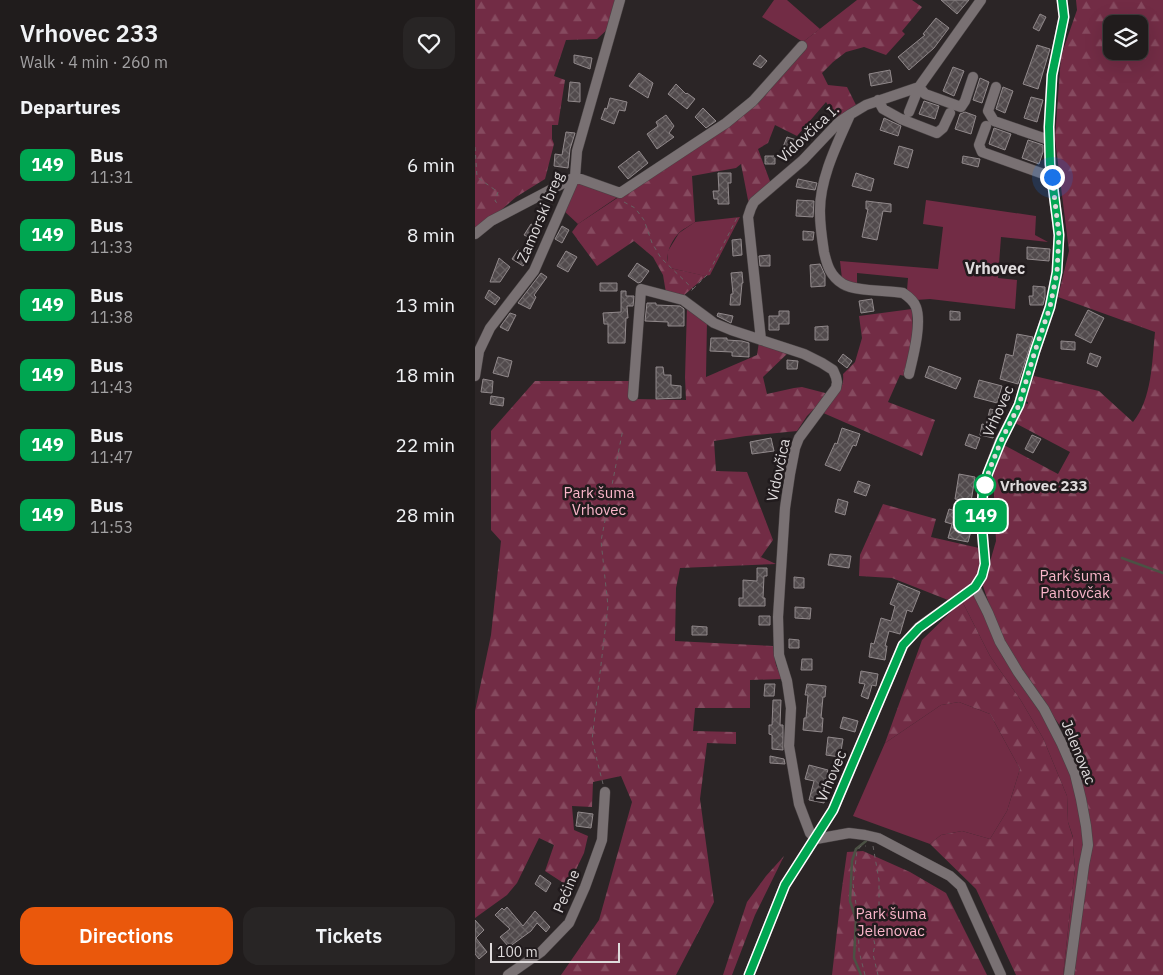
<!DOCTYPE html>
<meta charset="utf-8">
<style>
:root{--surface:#201c1c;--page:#282525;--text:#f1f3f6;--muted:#a2a1a3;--line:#3d3a3b;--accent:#ea580c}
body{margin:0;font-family:"IBM Plex Sans",sans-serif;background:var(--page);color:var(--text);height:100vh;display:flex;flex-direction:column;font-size:19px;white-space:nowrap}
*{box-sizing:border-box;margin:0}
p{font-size:16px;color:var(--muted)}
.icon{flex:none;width:28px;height:28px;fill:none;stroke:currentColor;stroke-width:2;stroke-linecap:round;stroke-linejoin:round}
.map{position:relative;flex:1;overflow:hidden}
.drawer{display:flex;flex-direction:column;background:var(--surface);width:475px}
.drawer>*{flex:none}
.badge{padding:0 10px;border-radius:8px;font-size:18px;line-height:32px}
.fabs{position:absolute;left:628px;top:15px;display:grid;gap:10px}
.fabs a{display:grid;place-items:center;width:45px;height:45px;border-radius:10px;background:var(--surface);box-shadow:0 5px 20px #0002,0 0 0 1px var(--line);font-size:25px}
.scale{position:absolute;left:15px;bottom:12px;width:130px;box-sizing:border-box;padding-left:5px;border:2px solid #dfdbdc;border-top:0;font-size:14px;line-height:18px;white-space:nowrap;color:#dfdbdc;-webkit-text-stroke:4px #211b1d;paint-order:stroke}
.you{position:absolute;width:25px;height:25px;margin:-12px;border:4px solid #fff;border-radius:50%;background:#1a73e8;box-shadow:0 0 0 8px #1a73e833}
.map>.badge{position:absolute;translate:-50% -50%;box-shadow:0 0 0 2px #fff}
h2{padding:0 20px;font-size:19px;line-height:45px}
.round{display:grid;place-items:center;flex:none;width:52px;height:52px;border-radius:15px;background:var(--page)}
.headline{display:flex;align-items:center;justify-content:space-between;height:85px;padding:0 20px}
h1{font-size:24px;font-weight:600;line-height:38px}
.action{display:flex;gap:10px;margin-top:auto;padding:10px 20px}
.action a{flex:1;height:58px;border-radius:15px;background:var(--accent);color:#fff;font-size:20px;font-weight:600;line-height:58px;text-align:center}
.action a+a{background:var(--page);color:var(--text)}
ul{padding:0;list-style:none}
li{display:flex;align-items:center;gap:15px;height:70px;padding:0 20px}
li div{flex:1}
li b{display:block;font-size:19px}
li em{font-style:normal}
li .badge{min-width:55px;font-weight:700;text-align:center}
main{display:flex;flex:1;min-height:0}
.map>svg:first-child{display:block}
.grass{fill:#722c45}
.forest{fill:url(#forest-firs);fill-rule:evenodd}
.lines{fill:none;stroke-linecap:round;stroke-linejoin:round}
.stream{stroke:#4b5144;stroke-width:2.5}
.building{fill:url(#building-cross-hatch);stroke:#91898b}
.minor-casing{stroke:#494344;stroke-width:11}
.path{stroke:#676263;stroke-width:1;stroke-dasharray:4 4;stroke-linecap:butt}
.minor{stroke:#797173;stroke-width:10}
.line-casing{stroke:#fff;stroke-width:11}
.line{stroke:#00a651;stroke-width:8}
.walk{stroke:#dfdbdc;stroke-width:5;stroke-dasharray:0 9}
.stop-dot{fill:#fff;stroke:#00a651;stroke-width:2.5}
.labels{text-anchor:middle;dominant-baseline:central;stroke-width:5;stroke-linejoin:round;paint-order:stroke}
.street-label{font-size:15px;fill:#dfdbdc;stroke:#211b1d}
.stop-label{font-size:15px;font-weight:bold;fill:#dfdbdc;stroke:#211b1d;text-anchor:start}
.park-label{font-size:15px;fill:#fab6ca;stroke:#211b1d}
.neighbourhood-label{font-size:16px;font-weight:bold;fill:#dfdbdc;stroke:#211b1d}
</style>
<main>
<section class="drawer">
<div class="headline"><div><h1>Vrhovec 233</h1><p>Walk · 4 min · 260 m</p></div><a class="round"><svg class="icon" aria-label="heart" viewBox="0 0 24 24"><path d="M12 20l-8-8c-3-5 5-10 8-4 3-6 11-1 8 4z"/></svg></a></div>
<h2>Departures</h2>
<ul>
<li><span class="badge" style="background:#00a651;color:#fff">149</span><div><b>Bus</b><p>11:31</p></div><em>6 min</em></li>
<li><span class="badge" style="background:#00a651;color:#fff">149</span><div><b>Bus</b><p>11:33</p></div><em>8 min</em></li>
<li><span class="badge" style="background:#00a651;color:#fff">149</span><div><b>Bus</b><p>11:38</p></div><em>13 min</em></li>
<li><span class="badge" style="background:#00a651;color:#fff">149</span><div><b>Bus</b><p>11:43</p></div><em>18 min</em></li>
<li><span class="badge" style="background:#00a651;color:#fff">149</span><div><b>Bus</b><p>11:47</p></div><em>22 min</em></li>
<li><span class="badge" style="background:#00a651;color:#fff">149</span><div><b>Bus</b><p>11:53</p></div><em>28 min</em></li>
</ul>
<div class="action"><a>Directions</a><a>Tickets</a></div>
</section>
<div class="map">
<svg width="688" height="975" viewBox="0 0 688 975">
<defs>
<pattern id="forest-firs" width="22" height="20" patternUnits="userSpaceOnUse" patternTransform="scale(1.25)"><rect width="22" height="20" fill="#722c45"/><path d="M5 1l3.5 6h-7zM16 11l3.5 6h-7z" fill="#864a5f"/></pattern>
<pattern id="building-cross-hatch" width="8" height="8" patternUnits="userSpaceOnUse" patternTransform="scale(1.25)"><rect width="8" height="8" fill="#514a4c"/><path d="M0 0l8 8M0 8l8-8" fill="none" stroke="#6a6465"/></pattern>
</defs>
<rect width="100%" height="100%" fill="#2b2526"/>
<!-- grass -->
<path class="grass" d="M299 0H312L345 29 328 42 287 17Z
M102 181 144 196 103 224 89 211Z
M451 200 561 216 560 235 573 242 526 237 523 278 542 280 540 309 455 299 441 300 432 290 433 278 382 273V285L367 279 365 261 463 269 468 227 448 224Z
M265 217 235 275 230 276 195 268 193 265V251L204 233 220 222Z
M212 306 232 321 231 377H210Z
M499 595 501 596 528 657 561 702 593 765 608 828 610 838 591 975H588L600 868 598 846V837L593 822 592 796 568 738 545 699 515 656 487 601 495 596Z
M484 702 515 714 545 769 532 811 515 839 487 831 466 835 455 844 378 816 410 743 466 705Z"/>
<!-- forest -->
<path class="forest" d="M0 0H143L135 27 122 39 91 40 79 76 90 80 83 125H77V139L79 144 70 179 41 197 0 233Z
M382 0H437L447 7 427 31 430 34 411 55 389 47 371 52 358 62 347 73 353 85 372 87 382 107 362 120 351 102 322 136 300 125 293 143 283 149 296 184 274 205 266 164 261 168 217 176 220 222C215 226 207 229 203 234 195 243 189 257 195 268L231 276 207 297 191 293 188 275 178 257 159 241 122 266 97 232 103 224 257 122 328 42Z
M601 0H688V975H599L616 843 601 767 588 730 558 688 530 642 517 613 508 586 521 541 518 473 527 444 583 474 595 452 540 423 550 403 553 404V402L550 401 559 376 624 391 658 422C677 399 677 362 680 332L583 297 594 251 580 139 586 56 602 10ZM636 24H664V51H636Z
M437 309 438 331 430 376 425 375 413 402 460 420 447 456 346 412C357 400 370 391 368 374L380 362 387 338 384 316Z
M284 342 314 352 288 377 292 394 319 388 327 387 354 394 332 416 322 431 271 436 239 441 241 471 272 472 298 540 286 557 301 564 205 568 201 588 200 641 298 646 301 665 307 679 275 680V708H220L218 731 261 732V744L232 743 225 799 239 902 201 975H86L124 920 157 802 146 776 118 782 117 807 97 806 99 830 113 836 109 853 93 886 70 871 79 845 64 838 42 883 32 895 0 918V711L16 635 26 541 16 530V431L60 381H156L160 399 211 400 210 377H231L282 355Z
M408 504 461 519 456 537 504 548C504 555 505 562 504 569 502 583 484 592 473 600L417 578 384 576 385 555Z
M487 601 515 656 545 699 568 738 592 796 593 822 598 838V846L600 868 588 975H541L501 889 455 844 466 835 487 831 515 839 532 811 545 769 515 714 484 702 466 705 410 743 447 640Z
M388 851 435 872 471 893 512 975H357L366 895 372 852Z
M309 856 280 915 257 975H248L272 902 291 876Z"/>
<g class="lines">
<!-- stream -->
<path class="stream" d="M647 558 688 573
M386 975 379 958 381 919 375 901 377 861 381 849 391 841"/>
</g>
<!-- building -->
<path class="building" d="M466 0H494L482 14Z
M565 14 571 17 564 31 558 28Z
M461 18 474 28 459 48 434 70 423 57 450 35 448 34Z
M562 45 575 49 563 89 548 84Z
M99 55 117 58 115 69 99 63Z
M285 55 292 61 286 68 278 64Z
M478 67 489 71 479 96 468 91Z
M415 70 417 82 396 86 394 74Z
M164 73 178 83 173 98 154 86Z
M505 78 514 82 507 103 498 100Z
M95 82 105 83V102L93 101Z
M201 84 211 94 212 93 220 99 212 109 193 94Z
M528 87 538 91 530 113 521 109Z
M556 97 568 100 562 122 549 118Z
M135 98 152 102 150 111 144 110 139 124 126 119 130 108 132 109Z
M449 101 464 106 460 119 444 114Z
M228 108 241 121 231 128 220 117Z
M490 112 501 116 496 134 480 129 485 114Z
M191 115 199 126 194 133 199 137 182 149 172 134 183 126 181 122Z
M409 118 426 126 423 136 405 130Z
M519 128 536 134 530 150 514 144Z
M91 132 100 133 95 149 93 168 79 166 80 154 87 155Z
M312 137 325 141 321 152 308 147Z
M553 140 568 145V152L564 164 547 158Z
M424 146 438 150 433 168 419 164Z
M164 151 173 163 153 179 143 167Z
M290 156H300V164H290Z
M488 156 505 159 503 167 487 163Z
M243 173H256V183H253L254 204H243V199H239L238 191H244Z
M381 173 399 179 396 191 377 186Z
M323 179 342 183 340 190 321 187Z
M322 200 339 201 338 217 321 216Z
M391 201 416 204V212L408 211 402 240 387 237 393 209H391Z
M56 224 65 229 59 240 49 235Z
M87 226 94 230 87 243 80 239Z
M328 231 339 232 338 240H328Z
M266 239 267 255 258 256 257 240Z
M552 247 575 249 574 261 552 259Z
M43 250 54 257 48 266 37 259Z
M91 251 102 257 93 272 82 266Z
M295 255V266H285L284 256Z
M24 258 35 267 25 282H15Z
M162 263 174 271 166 282 163 283 153 276Z
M345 264 350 275V286L336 287 335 265Z
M267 272 268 283H267L265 305H255L256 294H258L256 273Z
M66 273 72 277 59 295 61 297 55 309 43 303Z
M125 283H142V291H125Z
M558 286 570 287V297L568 305H555L554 296H558Z
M14 290 25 298 20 305 10 298Z
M146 291H151V296H159L158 306H152L153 318H151L150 343H133V324H129L128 313 146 312Z
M397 299 399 311 386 313 384 301Z
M172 303H181V305L205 306 209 309V326H193V322L170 321Z
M613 310 629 318 616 343 600 335Z
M304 311H314V324H304V330H294V316H304Z
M475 311 485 312V320H475Z
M35 313 41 315 33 331 25 327Z
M243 313 258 316 256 323 242 316Z
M353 326V340H340V327Z
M542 334 558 337 543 384 525 379 531 354 538 356Z
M236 338H252V340L267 341 274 343V357L257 356V352L235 351Z
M586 341 600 342V350L586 349Z
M615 353 626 357 622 367 612 363Z
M368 354 377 361 372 368 363 361Z
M23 357 37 361 33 377 18 373Z
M312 360 323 361 322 369H312Z
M454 366 486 378 481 389 450 377Z
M181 367H188L189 375H196V385L206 386V398L181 399Z
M8 379 18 381 17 393 6 392Z
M504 380 527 386 522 403 499 397Z
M16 396 29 398 28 406 15 404Z
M515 409 524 411 518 438 505 435 507 424 511 425Z
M367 428 385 434 381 446 378 445 365 471 350 465 360 443 362 444Z
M494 434 505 438 501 449 490 445Z
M557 435 566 439 558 453 550 449Z
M296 438 299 451 277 454 275 442Z
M484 474 500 477 496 502 480 499Z
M383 481 395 485 391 496 379 492Z
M363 499 373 502 370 515 360 512Z
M474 509 494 515 490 529 496 531 493 542 473 538 477 524 470 522Z
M355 554 376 556 374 568 353 565Z
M282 568H292V576H289L288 598H290V606H264V598H268V580L282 581Z
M319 577 329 578V588H319Z
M423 583 445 592 437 612 432 610 425 634 414 631 410 646H412L410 660 394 657 396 643 399 644 406 618 416 621 420 606 415 604Z
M320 607 336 608 335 619 320 618Z
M284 616H295V625H284Z
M217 626 232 627V635H217Z
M314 639 324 640V648H314Z
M327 659H337V670H326Z
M386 671 403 674 401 686 397 685 393 699 386 696 390 684 384 683Z
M290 684H300L299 696H289Z
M332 684 351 686 350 697H348L346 718H348L347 732 328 730 329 718H331L333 695H330Z
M298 700H306L305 725H308V750L297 749V735L294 734V725H297Z
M368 717 383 721 380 732 365 728Z
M353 737 368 739 365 757 351 755Z
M295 756 309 759 310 764 295 763Z
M334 765 353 770 350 784 353 785 349 803 334 800 339 781 330 779Z
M103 812 118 814 116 828 101 826Z
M65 875 76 883 71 892 60 884Z
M32 907 48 926 60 911 75 927 71 932 62 923 56 931 34 947 25 937 35 929 20 915 27 908 29 910Z
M0 920 9 930 1 938 12 952 4 959 0 954Z"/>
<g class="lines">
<!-- minor casing -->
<g class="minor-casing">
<path id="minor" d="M521 87 513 111 519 121 574 140
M403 100 408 109 426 119 462 133 468 128 475 113
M434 112 444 87 450 94 486 107 490 101 498 77
M375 115C362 144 344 180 345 213 345 226 347 239 349 252 352 265 355 276 368 284 381 292 412 290 428 293 434 297 439 301 441 307 447 324 438 357 434 374
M511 126 504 145 507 152 577 177
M0 234 16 221 100 177 145 193 251 123 278 101 327 46
M286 340 273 217 276 208 279 202 328 160 364 122 376 114 391 105 444 87 506 0
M0 376 4 351 15 328 59 271 100 177 102 151 145 0
M158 396 166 289 208 300 239 323 256 330 329 354 347 363 358 370 361 377 362 382 361 388 324 438 320 448 315 474 310 508 303 617 304 655 312 681 316 708 314 746 324 804 335 833 341 839 374 833 390 835 403 838 475 876 486 886 526 975
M500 587 513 613 525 642 543 672 569 709 587 744 600 774 606 799 611 826 613 845 609 865 594 975
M33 975 66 952 94 923 110 887 127 840 130 792
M274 975 310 885 358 810 428 645 444 627 500 587 507 576 510 564 506 517 507 505 508 492 513 473 525 441 544 405 560 351 575 307 582 271 584 235 575 164 574 127 577 75 589 17 587 0"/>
</g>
<!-- path -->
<path class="path" d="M0 147 2 177 23 192 20 201 25 205
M149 202 160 208 169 220 177 243 186 258 218 289 215 292
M218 289 233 274 263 216
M128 784 117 740 133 606 126 541 148 429
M398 846 404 880V908L397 932 400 945 398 954 403 975
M390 975 384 951 383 918 378 884 382 851 386 846H391"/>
<!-- minor -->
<use href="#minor" class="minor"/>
</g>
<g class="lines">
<!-- line casing -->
<g class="line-casing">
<path id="line" d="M274 975 310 885 358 810 428 645 444 628 500 587 507 576 510 564 506 517 507 505 508 492 513 473 526 441 544 405 560 351 575 307 582 272 584 235 582 218 575 164 574 127 577 75 589 17 587 0"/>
</g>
<!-- line -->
<use href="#line" class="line"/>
<!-- walk -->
<path class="walk" d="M510 485 508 492 514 471 526 441 544 405 560 351 575 307 582 272 584 235 577 177"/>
</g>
<!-- markers -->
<circle class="stop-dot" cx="510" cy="485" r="10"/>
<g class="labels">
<!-- street labels -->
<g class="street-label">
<text transform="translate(333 133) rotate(-43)">Vidovčica I.</text>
<text transform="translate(65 217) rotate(-67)">Zamorski breg</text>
<text transform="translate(523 411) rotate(-66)">Vrhovec</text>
<text transform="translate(303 470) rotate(-78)">Vidovčica</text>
<text transform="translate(604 752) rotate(68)">Jelenovac</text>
<text transform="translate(356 776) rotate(-67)">Vrhovec</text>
<text transform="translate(91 891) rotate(-67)">Pećine</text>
</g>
<!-- stop labels -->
<g class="stop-label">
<text x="525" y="485">Vrhovec 233</text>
</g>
<!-- park labels -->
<g class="park-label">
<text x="124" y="492">Park šuma<tspan x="124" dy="17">Vrhovec</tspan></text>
<text x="600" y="575">Park šuma<tspan x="600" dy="17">Pantovčak</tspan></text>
<text x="416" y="913">Park šuma<tspan x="416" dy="17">Jelenovac</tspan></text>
</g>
<!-- neighbourhood labels -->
<g class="neighbourhood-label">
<text x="520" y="268">Vrhovec</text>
</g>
</g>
</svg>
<div class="fabs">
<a><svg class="icon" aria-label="layers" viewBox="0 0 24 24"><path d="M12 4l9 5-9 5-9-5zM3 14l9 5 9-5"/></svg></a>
</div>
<div class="scale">100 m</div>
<div class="you" style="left:577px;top:177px"></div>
<b class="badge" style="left:506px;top:516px;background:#00a651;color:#fff">149</b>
</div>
</main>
